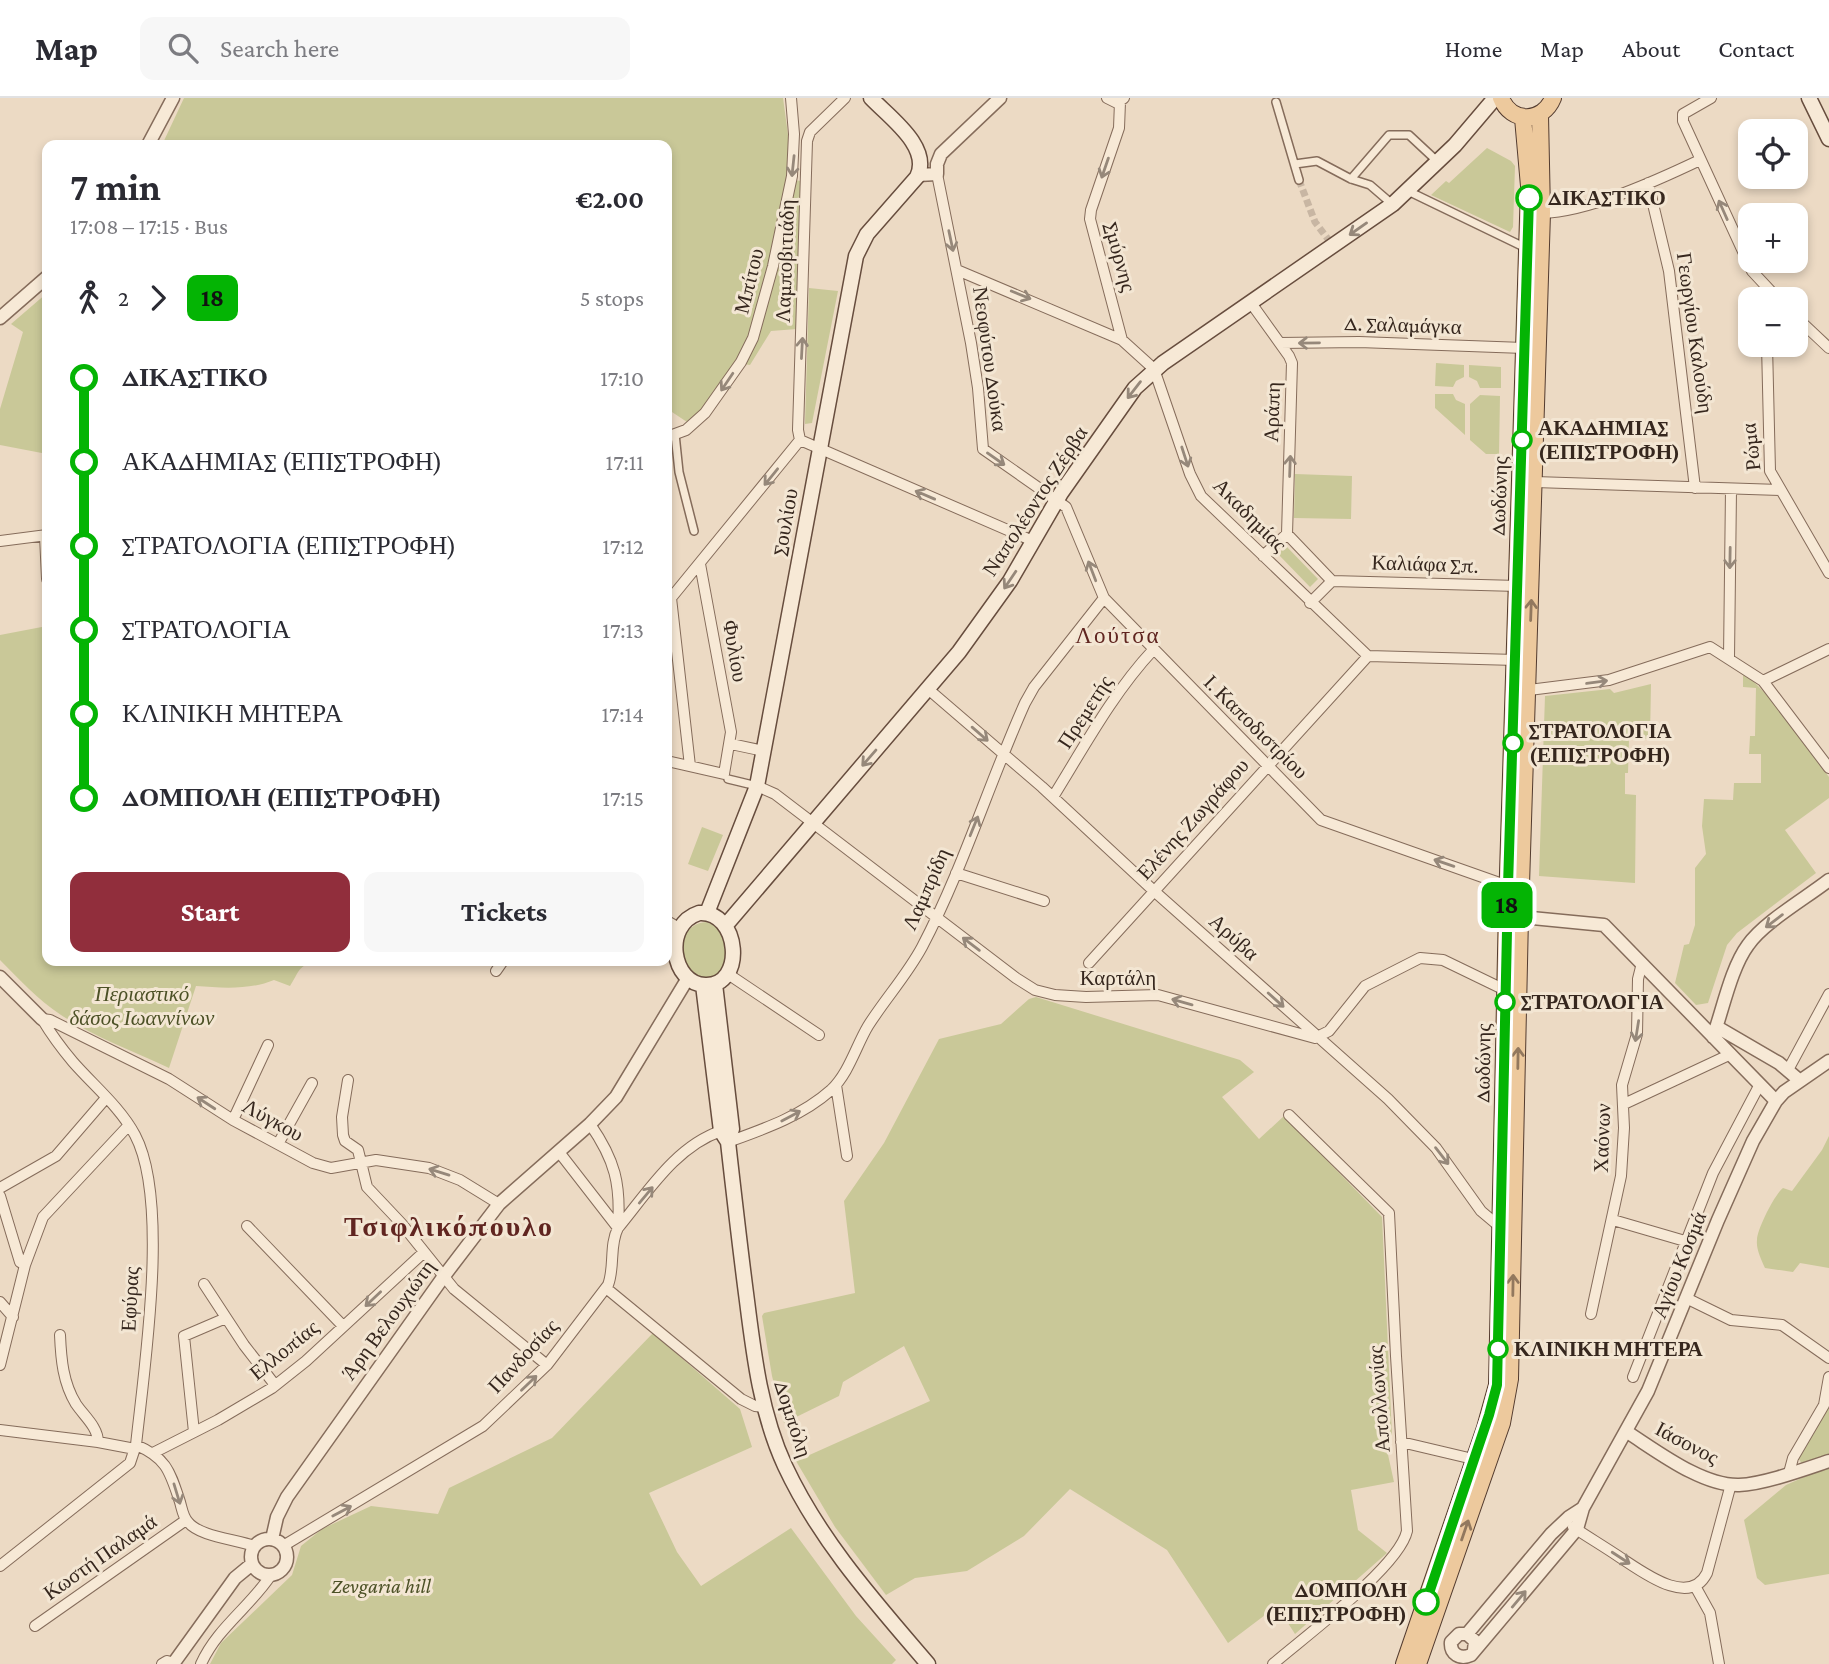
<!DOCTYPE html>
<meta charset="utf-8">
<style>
:root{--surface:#fff;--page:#f7f7f7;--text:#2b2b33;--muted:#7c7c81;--line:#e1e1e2;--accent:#912e3c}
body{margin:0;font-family:"Crimson Pro",serif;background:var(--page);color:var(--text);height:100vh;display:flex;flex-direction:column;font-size:26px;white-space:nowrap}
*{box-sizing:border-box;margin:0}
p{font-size:23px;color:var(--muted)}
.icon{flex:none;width:38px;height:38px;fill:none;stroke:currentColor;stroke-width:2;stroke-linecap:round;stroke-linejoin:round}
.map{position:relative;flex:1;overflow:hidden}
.side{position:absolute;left:42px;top:42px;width:630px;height:826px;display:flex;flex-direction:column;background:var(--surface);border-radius:14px;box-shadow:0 4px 10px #0003}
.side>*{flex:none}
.badge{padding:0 14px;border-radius:10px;font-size:24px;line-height:46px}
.controls{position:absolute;left:1738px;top:21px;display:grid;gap:14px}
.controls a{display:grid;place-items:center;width:70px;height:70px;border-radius:14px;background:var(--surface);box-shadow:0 4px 10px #0003;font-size:35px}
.map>.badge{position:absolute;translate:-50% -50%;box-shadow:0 0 0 4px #fff}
.legs{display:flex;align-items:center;gap:10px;height:77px;padding:0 28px;font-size:23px}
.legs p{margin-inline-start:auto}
.head{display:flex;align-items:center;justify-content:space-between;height:119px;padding:0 28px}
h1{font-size:38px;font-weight:700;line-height:52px}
.action{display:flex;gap:14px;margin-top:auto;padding:14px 28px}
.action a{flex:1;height:80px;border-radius:14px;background:var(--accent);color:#fff;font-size:28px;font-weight:700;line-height:80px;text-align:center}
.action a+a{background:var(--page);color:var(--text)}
ul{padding:0 28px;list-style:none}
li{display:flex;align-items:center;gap:24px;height:84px;font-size:26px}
li i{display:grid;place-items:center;width:10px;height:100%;margin:0 9px;background:currentColor}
li i::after{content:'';width:18px;height:18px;margin:-9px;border:5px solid;border-radius:50%;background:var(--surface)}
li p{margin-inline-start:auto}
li:first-child i{background:linear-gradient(#0000 50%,currentColor 0)}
li:last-child i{background:linear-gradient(currentColor 50%,#0000 0)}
header{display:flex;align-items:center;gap:42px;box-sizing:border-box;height:98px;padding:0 35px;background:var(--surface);border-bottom:2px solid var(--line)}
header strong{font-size:33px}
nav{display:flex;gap:38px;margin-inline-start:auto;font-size:24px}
.search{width:490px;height:63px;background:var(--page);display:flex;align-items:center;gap:18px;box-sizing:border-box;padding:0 24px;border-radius:14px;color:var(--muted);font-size:26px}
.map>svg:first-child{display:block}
.green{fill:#c9c898}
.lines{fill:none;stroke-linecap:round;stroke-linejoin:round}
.pedestrian-tunnel{stroke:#c8b6a3;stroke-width:7;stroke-dasharray:7 3.5;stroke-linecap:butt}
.pedestrian-casing{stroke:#856c5b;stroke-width:10}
.minor-casing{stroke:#856c5b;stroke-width:12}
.tertiary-casing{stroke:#856c5b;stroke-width:15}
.secondary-casing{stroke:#674d3e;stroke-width:17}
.primary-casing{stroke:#533b2f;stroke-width:18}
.pedestrian{stroke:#f7e9d6;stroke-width:7}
.minor{stroke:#f7e9d6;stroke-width:10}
.tertiary{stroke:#f7e9d6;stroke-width:12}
.secondary{stroke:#f7e9d6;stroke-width:14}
.primary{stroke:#edc99d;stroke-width:16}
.oneway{stroke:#96887a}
.oneway2{stroke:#92785e}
.line-1-casing{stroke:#fff;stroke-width:16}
.line-1{stroke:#04b404;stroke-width:10}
.stop-1-dot{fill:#fff;stroke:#04b404;stroke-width:3.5}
.labels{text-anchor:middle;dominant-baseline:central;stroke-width:6;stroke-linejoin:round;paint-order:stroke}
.stop-label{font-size:21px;font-weight:bold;fill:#36271e;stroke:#f3e6d3;text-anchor:start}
.street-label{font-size:21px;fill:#36271e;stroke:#f3e6d3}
.park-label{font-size:21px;font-style:italic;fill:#4c5126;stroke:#f3e6d3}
.neighbourhood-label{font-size:23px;letter-spacing:2px;fill:#602520;stroke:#f3e6d3}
.district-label{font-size:28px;font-weight:bold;letter-spacing:2px;fill:#602520;stroke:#f3e6d3}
</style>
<header>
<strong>Map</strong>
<div class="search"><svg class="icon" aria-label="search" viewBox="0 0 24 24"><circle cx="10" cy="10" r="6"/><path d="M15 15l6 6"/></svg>Search here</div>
<nav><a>Home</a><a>Map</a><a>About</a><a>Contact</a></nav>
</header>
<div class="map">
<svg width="1829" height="1566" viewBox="0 0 1829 1566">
<rect width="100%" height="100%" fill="#ecdac4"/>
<!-- green -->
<path class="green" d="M184 0H783L789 44 787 81 801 83 797 231 771 233 750 267 737 265 706 308 687 324 672 314 667 318V47H162Z
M1487 50 1511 63 1515 68 1513 129 1510 134 1431 97 1446 83 1449 85Z
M809 190 838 193 812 325 805 326Z
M47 195V356L0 347V311L23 234 11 226Z
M1436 265 1464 267V279L1456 283 1453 289 1435 288Z
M1469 267 1501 269V290H1480L1477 283 1469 279Z
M1435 296H1453L1456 302 1465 306V337L1435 310Z
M1480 297 1500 298 1499 356H1486L1470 342V306Z
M1295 376 1352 378 1351 421 1294 420Z
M1286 448 1318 481 1310 489 1278 456Z
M47 528V863H317C297 868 300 873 290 888L274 882C250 892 222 890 196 888L169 970C133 953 94 939 61 917 38 902 19 881 0 862V537Z
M1743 577 1752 582 1775 605 1829 679V700L1785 732 1816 775 1737 835 1727 847 1708 905 1696 907 1675 885 1684 847 1689 846 1695 827V770L1706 756 1702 728 1704 701 1733 702 1734 685H1761V656H1749L1750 638H1755L1756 590 1743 589Z
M1651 586 1650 641H1629L1628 675H1625V696L1636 697 1635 785 1539 778 1545 598 1610 591 1614 595Z
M702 729 723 737 708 773 688 766Z
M706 824C724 828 730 852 723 869 720 874 717 877 711 879 681 888 667 828 706 824Z
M1036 899 1240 962 1254 974 1222 999 1259 1041 1284 1018 1382 1119 1392 1337 1385 1343 1394 1384 1351 1392 1358 1432 1387 1455 1295 1536 1277 1508 1228 1545 1167 1452 1070 1391 1024 1438 967 1473 915 1480 886 1497 835 1429 796 1363 930 1303 904 1248 843 1284 839 1298 784 1325 772 1278 762 1218 764 1215 855 1195 844 1103 884 1045 939 941 1001 926 1029 901Z
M1829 1038V1170L1800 1165 1793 1174 1765 1170C1761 1161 1756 1151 1757 1142 1757 1132 1774 1097 1783 1090L1792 1093 1822 1052Z
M653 1235 740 1311 752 1349 649 1395 677 1454 701 1488 791 1430 856 1518 896 1562 892 1566H210L221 1545 292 1477 301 1448 322 1431 371 1408 438 1416 449 1390 552 1340Z
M1829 1308V1359L1802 1366 1797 1358 1813 1337Z
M1829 1368V1476L1765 1487 1757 1480 1744 1422 1786 1387Z"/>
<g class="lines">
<!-- pedestrian-tunnel -->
<path class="pedestrian-tunnel" d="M1299 82 1315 124 1334 149"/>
<!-- pedestrian casing -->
<g class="pedestrian-casing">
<path id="pedestrian" d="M1276 4 1299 82
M1295 66 1317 63 1351 81 1370 87 1392 106
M1351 81 1389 37H1409L1438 64
M1408 93 1526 150
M675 336 679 374 694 433
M728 681 757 688"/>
</g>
<!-- minor casing -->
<g class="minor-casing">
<path id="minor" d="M1107 0 1117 5 1124 0
M1711 0 1683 16V23L1752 173 1778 201
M1120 4 1119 30 1091 112 1090 121 1122 242
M937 76 971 245 978 290 983 351 1066 409 1104 500 1321 722 1508 788
M1648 85 1669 173 1695 390
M1542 115C1588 114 1658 82 1700 62
M957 172 1122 242 1154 271 1190 376 1201 398 1368 558
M1251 205 1289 258 1292 265 1287 436
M1796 219 1829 250
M1280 245 1359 244 1524 250
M1767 247 1770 373 1829 475
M667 339 686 332 705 315 741 264 753 240 773 168 792 78 794 36 791 0
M800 342 798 332 807 43 810 34 845 0
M1535 384 1780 392
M45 437 47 481
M0 443 47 437
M1263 458 1287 436 1332 483 1518 488
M1310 505 1332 483
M1729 560 1731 392
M1763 583 1829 551
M928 591 1042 689 1154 793 1388 1001 1436 1050 1481 1113 1500 1129
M1529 592 1609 582 1710 549 1763 583 1829 670
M731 646 764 653
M667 663 724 676 731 634 700 466
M690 668 671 500 800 342 1033 443
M757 688 775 696 1016 880 1035 892 1055 897 1086 899 1158 897 1315 940 1329 933 1365 888 1420 860 1443 862 1505 892
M1053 699C1084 649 1113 595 1153 552
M956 775 1044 803
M667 823 679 830
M1089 865 1368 558 1516 562
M496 873 503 863
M728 876 819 937
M42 921 50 922 169 981 233 1022 313 1065 331 1070 376 1062 429 1070 460 1082 499 1106
M1788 972 1829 896
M348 982 342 1019 343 1037 345 1043 358 1052 367 1089 401 1125 454 1191 547 1267
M836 987 847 1058
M1624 1006 1731 956
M233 1022 268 947
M590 1026C615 1062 621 1086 618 1129
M728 1044C764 1031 802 1018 831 992 849 975 856 948 868 928 885 901 907 877 922 849 963 771 989 685 1025 605L1034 589 1104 500
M278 1046 312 985
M559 1054 618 1130
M0 1090 56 1058 106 1000
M0 1098 20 1164 25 1167
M1613 1122 1685 1143
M247 1128 343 1228
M204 1186 244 1247 275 1287
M606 1190 741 1301 755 1308 764 1309
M1686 1200 1731 1222 1782 1227 1829 1260
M0 1204 13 1219
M1591 1216 1621 1078 1624 1030 1622 987 1637 936 1638 881 1642 865
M60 1237C61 1261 63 1285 76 1306 84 1318 98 1329 98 1344
M0 1267 25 1167 43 1119 129 1027
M1633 1279 1713 1075 1760 986
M0 1332 98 1344 135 1351
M194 1334 184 1238 226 1220
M1401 1344 1473 1361
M136 1347C167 1360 170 1374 180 1404 182 1411 183 1419 188 1424 200 1439 236 1441 254 1448
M153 1355 218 1322 272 1290 306 1263 423 1155
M1789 1375 1793 1360 1824 1307 1829 1279
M1573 1429C1588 1439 1603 1448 1618 1458 1640 1472 1689 1511 1707 1475L1731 1386
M283 1448 483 1328 547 1267 608 1187C615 1169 609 1147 618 1130 647 1095 676 1048 721 1033
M0 1468 130 1365 136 1347C144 1271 170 1103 135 1037 120 1009 94 988 73 964 62 951 51 936 42 921
M1695 1488 1710 1515 1719 1566
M35 1528 186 1422
M162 1566 167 1563 174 1565
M201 1566C217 1530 250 1509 271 1477
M1273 1566C1304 1539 1399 1469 1407 1433L1396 1258 1389 1115 1289 1017"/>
</g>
<!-- tertiary casing -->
<g class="tertiary-casing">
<path id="tertiary" d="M148 47 173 0
M918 77 937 76V66L941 56 1000 0
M0 220 47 179
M1511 818 1604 827 1776 1003
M0 879 42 921
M1717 929 1779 965 1799 982
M1713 939C1723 911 1731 870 1748 847 1764 824 1806 800 1829 782
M1627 1334C1657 1353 1702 1388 1739 1387 1764 1386 1805 1371 1829 1363
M251 1459a18 18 0 1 1 36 0a18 18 0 1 1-36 0Z
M272 1441 277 1419 287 1399 444 1178 499 1106 590 1026 616 999 688 880
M1467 1536 1551 1436 1569 1419 1583 1410
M1474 1552 1475 1543 1467 1536H1459L1451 1544C1450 1556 1460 1562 1471 1557L1577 1431 1583 1410 1648 1293 1718 1122 1753 1043 1776 1003 1784 994 1829 963
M173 1566 235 1480 252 1466"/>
</g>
<!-- secondary casing -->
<g class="secondary-casing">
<path id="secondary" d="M1809 0 1829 41
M699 815C740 812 746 889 705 887 672 886 662 827 699 815Z
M707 815 757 688 856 158 867 136 917 79C932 49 889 19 871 0
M726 827 959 554 1010 483 1061 395 1135 290 1163 265 1393 106 1455 47 1495 0
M715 886 732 1031 728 1044
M703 887 721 1033 728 1044C734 1097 740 1150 747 1203 754 1259 761 1316 785 1368 820 1443 875 1504 928 1566"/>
</g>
<!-- primary casing -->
<g class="primary-casing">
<path id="primary" d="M1501 0C1511 26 1543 25 1553 0
M1404 1566 1485 1330 1497 1287 1507 808 1529 88 1523 20
M1418 1566 1502 1325 1510 1281 1520 819 1542 115 1540 17"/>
</g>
<!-- pedestrian -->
<use href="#pedestrian" class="pedestrian"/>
<!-- minor -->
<use href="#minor" class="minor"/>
<!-- tertiary -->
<use href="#tertiary" class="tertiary"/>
<!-- secondary -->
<use href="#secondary" class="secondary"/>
<!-- primary -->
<use href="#primary" class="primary"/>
</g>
<!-- one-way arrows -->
<defs><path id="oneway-shaft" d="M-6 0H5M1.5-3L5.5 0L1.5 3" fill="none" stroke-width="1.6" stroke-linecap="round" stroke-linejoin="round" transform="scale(1.75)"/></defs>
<g class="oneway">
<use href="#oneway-shaft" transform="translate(793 68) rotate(96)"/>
<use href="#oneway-shaft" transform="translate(1105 70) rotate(109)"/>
<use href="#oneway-shaft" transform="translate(1723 112) rotate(-114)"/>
<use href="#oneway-shaft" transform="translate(1358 131) rotate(145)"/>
<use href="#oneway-shaft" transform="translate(951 143) rotate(78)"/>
<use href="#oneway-shaft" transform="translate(1021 197) rotate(22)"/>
<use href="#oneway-shaft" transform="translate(1309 245) rotate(179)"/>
<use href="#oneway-shaft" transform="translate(802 250) rotate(-87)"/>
<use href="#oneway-shaft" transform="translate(727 284) rotate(124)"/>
<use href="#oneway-shaft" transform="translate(1134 292) rotate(128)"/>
<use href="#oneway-shaft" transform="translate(1185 359) rotate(72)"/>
<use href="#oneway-shaft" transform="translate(996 361) rotate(35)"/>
<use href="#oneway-shaft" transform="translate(1290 368) rotate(-88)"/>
<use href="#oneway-shaft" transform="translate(771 379) rotate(129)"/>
<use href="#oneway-shaft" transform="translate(925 397) rotate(-157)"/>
<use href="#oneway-shaft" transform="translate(1730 460) rotate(91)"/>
<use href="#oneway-shaft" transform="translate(1092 473) rotate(-111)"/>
<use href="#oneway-shaft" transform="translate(1010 482) rotate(124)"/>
<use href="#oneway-shaft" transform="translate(1597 584) rotate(-8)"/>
<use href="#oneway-shaft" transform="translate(980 636) rotate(41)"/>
<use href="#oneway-shaft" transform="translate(869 660) rotate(131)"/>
<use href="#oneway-shaft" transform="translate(974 728) rotate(-68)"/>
<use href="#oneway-shaft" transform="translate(1444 765) rotate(-161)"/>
<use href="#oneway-shaft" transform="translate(1774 823) rotate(143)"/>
<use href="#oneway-shaft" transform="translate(971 846) rotate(-143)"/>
<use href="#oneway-shaft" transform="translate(1276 902) rotate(42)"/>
<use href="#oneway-shaft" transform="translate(1182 904) rotate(-164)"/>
<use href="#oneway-shaft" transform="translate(1637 933) rotate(99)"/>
<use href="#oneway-shaft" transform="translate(206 1005) rotate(-147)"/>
<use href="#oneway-shaft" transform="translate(791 1018) rotate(-28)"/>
<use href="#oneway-shaft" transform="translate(1442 1058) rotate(52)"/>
<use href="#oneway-shaft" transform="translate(439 1074) rotate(-163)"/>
<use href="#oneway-shaft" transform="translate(646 1097) rotate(-50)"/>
<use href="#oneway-shaft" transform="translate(373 1201) rotate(137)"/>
<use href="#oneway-shaft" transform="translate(529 1285) rotate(-44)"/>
<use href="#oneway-shaft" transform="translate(177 1396) rotate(73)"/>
<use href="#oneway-shaft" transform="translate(342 1413) rotate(-28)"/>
<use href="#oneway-shaft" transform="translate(1621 1460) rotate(33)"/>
<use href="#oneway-shaft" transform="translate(1519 1501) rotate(-50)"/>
</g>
<g class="oneway2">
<use href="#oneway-shaft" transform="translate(1531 512) rotate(-88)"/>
<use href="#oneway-shaft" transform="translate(1518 960) rotate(-89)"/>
<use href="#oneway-shaft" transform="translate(1513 1187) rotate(-89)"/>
<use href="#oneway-shaft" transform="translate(1465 1432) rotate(-71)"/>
</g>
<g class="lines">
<!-- line-1 casing -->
<g class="line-1-casing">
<path id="line-1" d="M1426 1504 1489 1317 1497 1287 1508 788 1529 100"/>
</g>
<!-- line-1 -->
<use href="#line-1" class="line-1"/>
</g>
<!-- markers -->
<g class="stop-1-dot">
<circle cx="1529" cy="100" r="12"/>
<circle cx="1522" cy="342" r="9"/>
<circle cx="1513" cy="645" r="9"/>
<circle cx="1505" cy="904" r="9"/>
<circle cx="1498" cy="1251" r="9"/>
<circle cx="1426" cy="1504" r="12"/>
</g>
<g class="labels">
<!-- stop labels -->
<g class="stop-label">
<text x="1548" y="100">ΔΙΚΑΣΤΙΚΟ</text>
<text x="1538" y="330">ΑΚΑΔΗΜΙΑΣ<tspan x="1538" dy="24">(ΕΠΙΣΤΡΟΦΗ)</tspan></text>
<text x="1529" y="633">ΣΤΡΑΤΟΛΟΓΙΑ<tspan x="1529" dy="24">(ΕΠΙΣΤΡΟΦΗ)</tspan></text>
<text x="1521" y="904">ΣΤΡΑΤΟΛΟΓΙΑ</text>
<text x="1514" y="1251">ΚΛΙΝΙΚΗ ΜΗΤΕΡΑ</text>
<text x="1407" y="1492" text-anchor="end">ΔΟΜΠΟΛΗ<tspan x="1407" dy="24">(ΕΠΙΣΤΡΟΦΗ)</tspan></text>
</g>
<!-- street labels -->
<g class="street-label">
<text transform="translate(1120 159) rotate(75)">Σμύρνης</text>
<text transform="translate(785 163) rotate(-88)">Λαμποβιτιάδη</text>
<text transform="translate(749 183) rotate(-76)">Μπίτου</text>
<text transform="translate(1403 227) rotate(2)">Δ. Σαλαμάγκα</text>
<text transform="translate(1695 235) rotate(82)">Γεωργίου Καλούδη</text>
<text transform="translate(990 261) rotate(82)">Νεοφύτου Δούκα</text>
<text transform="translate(1272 314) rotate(-88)">Αράπη</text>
<text transform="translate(1751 349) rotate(-96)">Ρώμα</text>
<text transform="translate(1499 398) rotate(-88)">Δωδώνης</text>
<text transform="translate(1035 403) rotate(-57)">Ναπολέοντος Ζέρβα</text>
<text transform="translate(1250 417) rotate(45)">Ακαδημίας</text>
<text transform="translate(785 424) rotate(-80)">Σουλίου</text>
<text transform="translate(1425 466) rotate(2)">Καλιάφα Σπ.</text>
<text transform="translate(735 553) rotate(80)">Φυλίου</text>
<text transform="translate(1085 614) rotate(-57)">Πρεμετής</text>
<text transform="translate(1256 629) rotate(45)">Ι. Καποδιστρίου</text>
<text transform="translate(1193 721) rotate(-48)">Ελένης Ζωγράφου</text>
<text transform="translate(926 791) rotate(-66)">Λαμπρίδη</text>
<text transform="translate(1234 839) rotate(42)">Αρύβα</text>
<text x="1118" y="880">Καρτάλη</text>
<text transform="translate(1483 965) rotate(-89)">Δωδώνης</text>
<text transform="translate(273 1022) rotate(29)">Λύγκου</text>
<text transform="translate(1602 1040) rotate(-88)">Χαόνων</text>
<text transform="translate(1679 1167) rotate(-68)">Αγίου Κοσμά</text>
<text transform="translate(130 1201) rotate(-87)">Εφύρας</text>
<text transform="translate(388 1222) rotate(-54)">Άρη Βελουχιώτη</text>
<text transform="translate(284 1252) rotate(-39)">Ελλοπίας</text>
<text transform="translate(523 1258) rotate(-47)">Πανδοσίας</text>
<text transform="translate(1379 1301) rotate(-94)">Απολλωνίας</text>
<text transform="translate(793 1321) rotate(72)">Δομπόλη</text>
<text transform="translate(1687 1345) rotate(28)">Ιάσονος</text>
<text transform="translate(100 1459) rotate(-35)">Κωστή Παλαμά</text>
</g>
<!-- park labels -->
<g class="park-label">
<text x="142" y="896">Περιαστικό<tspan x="142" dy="24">δάσος Ιωαννίνων</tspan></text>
<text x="381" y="1488">Zevgaria hill</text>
</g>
<!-- neighbourhood labels -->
<g class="neighbourhood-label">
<text x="1118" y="537">Λούτσα</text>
</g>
<!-- district labels -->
<g class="district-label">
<text x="449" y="1128">Τσιφλικόπουλο</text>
</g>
</g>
</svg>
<div class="controls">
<a><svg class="icon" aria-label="locate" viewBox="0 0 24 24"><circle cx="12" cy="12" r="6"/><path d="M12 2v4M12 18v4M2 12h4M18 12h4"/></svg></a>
<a>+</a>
<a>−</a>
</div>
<b class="badge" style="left:1507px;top:807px;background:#04b404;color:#111">18</b>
<section class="side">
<div class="head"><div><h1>7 min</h1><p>17:08 – 17:15 · Bus</p></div><b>€2.00</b></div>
<div class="legs"><svg class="icon" aria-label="walk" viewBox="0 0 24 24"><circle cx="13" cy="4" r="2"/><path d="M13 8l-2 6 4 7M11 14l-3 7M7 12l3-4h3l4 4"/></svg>2<svg class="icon" aria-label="forward" viewBox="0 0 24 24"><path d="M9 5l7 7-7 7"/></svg><b class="badge" style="background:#04b404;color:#111">18</b><p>5 stops</p></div>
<ul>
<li><i style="color:#04b404"></i><b>ΔΙΚΑΣΤΙΚΟ</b><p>17:10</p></li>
<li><i style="color:#04b404"></i><span>ΑΚΑΔΗΜΙΑΣ (ΕΠΙΣΤΡΟΦΗ)</span><p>17:11</p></li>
<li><i style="color:#04b404"></i><span>ΣΤΡΑΤΟΛΟΓΙΑ (ΕΠΙΣΤΡΟΦΗ)</span><p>17:12</p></li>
<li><i style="color:#04b404"></i><span>ΣΤΡΑΤΟΛΟΓΙΑ</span><p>17:13</p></li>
<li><i style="color:#04b404"></i><span>ΚΛΙΝΙΚΗ ΜΗΤΕΡΑ</span><p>17:14</p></li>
<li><i style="color:#04b404"></i><b>ΔΟΜΠΟΛΗ (ΕΠΙΣΤΡΟΦΗ)</b><p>17:15</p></li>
</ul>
<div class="action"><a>Start</a><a>Tickets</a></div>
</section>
</div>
